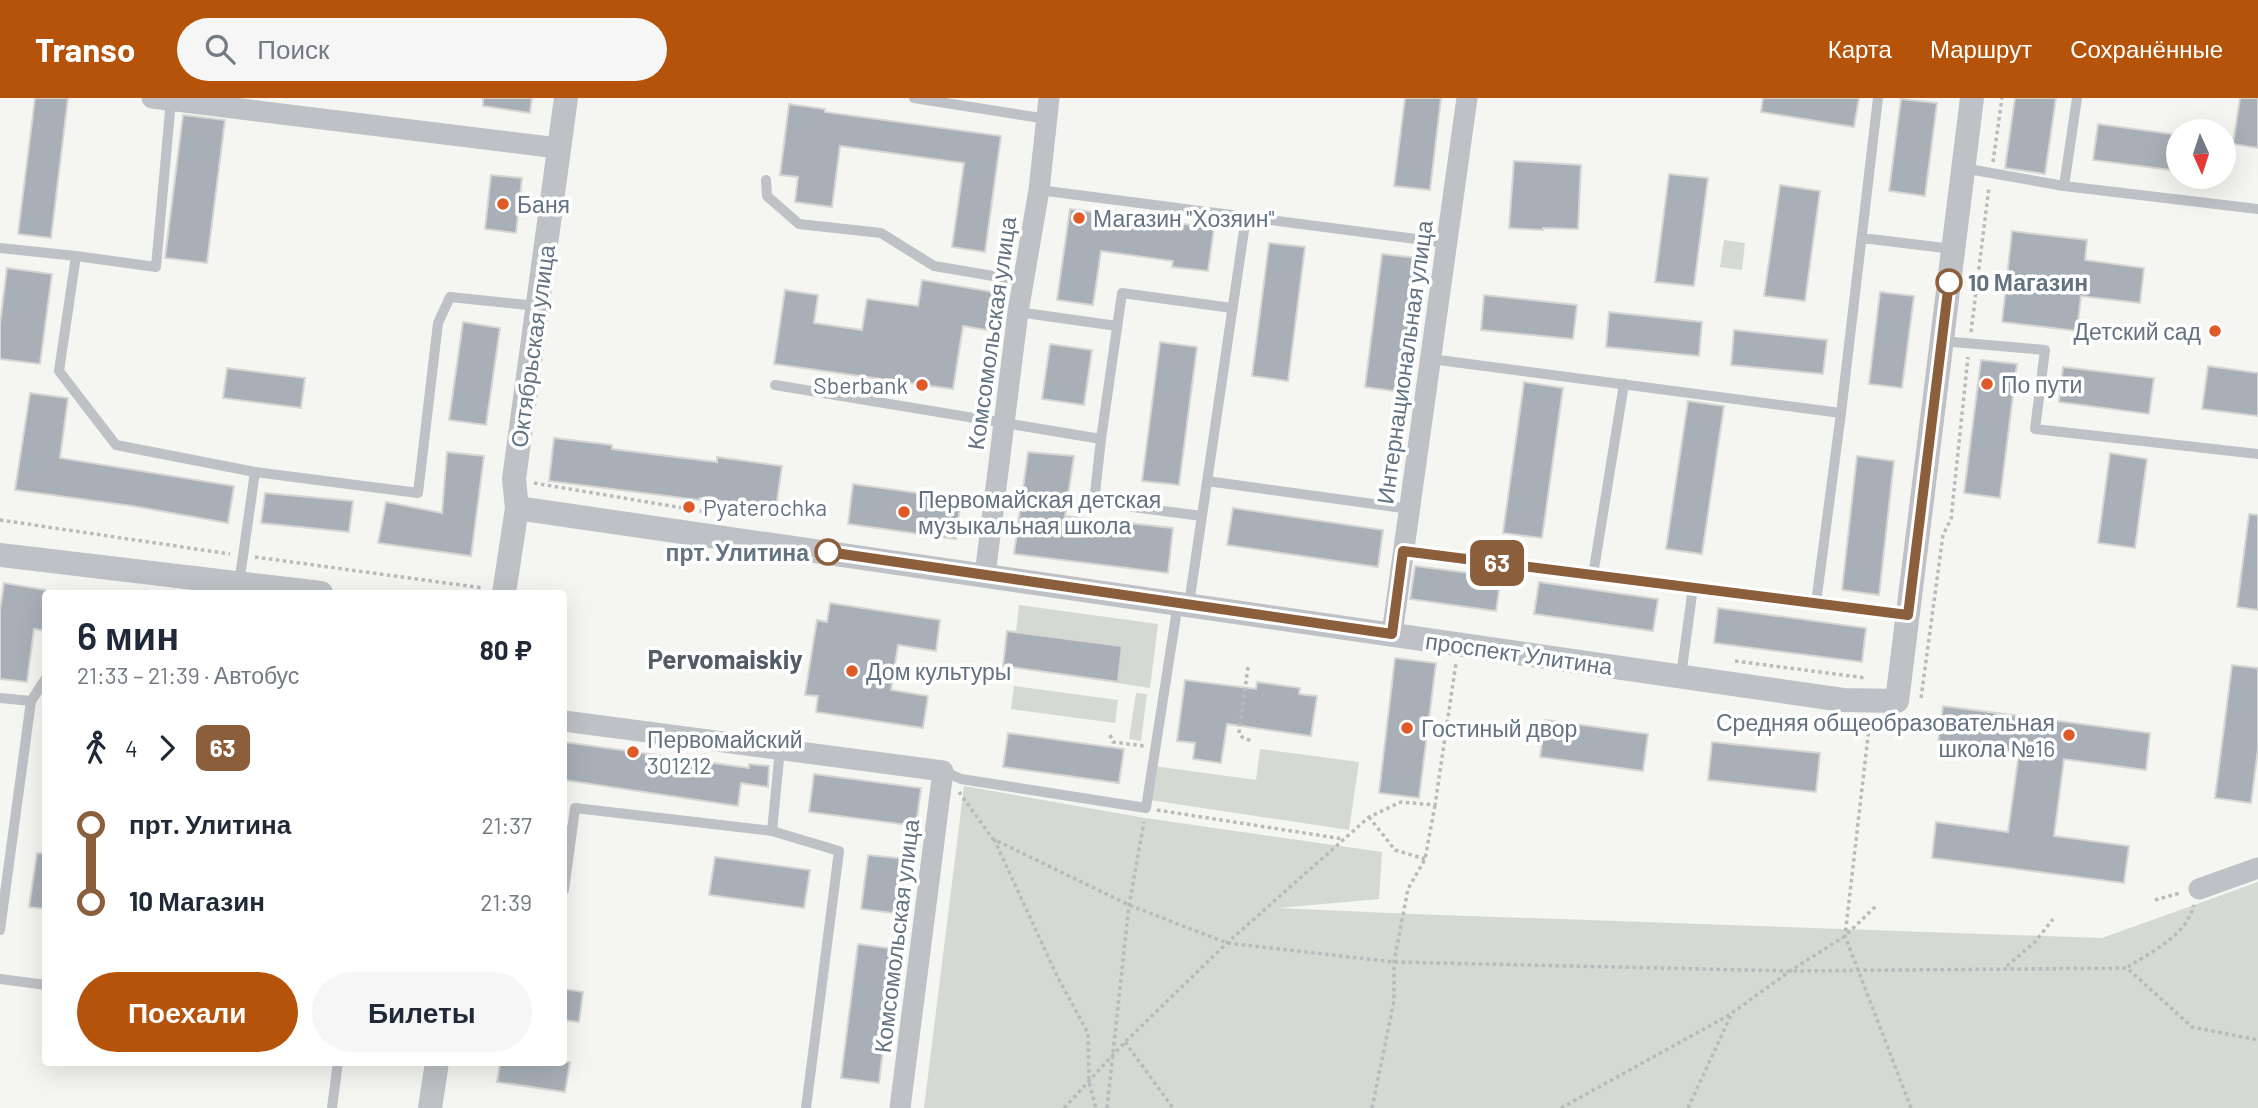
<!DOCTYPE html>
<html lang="ru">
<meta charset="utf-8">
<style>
:root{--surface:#fff;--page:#f6f6f7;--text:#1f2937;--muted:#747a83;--accent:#b45309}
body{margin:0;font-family:Barlow,sans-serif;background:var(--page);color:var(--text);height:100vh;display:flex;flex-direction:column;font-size:26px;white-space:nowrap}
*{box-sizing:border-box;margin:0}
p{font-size:23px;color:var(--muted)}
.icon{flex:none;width:38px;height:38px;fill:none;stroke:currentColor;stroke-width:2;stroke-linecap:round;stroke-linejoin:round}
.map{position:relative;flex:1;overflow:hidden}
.panel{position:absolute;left:42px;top:492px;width:525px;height:476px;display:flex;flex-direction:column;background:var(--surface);border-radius:7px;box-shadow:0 7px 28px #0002}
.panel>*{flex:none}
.badge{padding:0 14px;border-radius:10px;font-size:24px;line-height:46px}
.needle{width:46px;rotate:177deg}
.fabs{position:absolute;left:2166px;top:21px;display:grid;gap:14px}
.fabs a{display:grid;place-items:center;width:70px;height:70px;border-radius:50%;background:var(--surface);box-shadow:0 7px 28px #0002;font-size:35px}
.map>.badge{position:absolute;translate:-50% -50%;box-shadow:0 0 0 4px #fff}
.legs{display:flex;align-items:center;gap:10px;height:77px;padding:0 35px;font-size:23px}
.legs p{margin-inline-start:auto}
.summary{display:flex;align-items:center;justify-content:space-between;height:119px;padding:0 35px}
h1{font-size:38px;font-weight:600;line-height:52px}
.primary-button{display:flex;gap:14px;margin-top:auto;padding:14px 35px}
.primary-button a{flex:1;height:80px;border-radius:42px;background:var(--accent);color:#fff;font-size:28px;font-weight:600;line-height:80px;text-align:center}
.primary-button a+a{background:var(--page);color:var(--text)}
ul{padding:0 35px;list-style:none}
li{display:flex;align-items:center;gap:24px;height:77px;font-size:26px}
li i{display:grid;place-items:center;width:10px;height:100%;margin:0 9px;background:currentColor}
li i::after{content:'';width:18px;height:18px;margin:-9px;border:5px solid;border-radius:50%;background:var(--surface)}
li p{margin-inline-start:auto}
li:first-child i{background:linear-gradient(#0000 50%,currentColor 0)}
li:last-child i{background:linear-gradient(currentColor 50%,#0000 0)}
header{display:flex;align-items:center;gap:42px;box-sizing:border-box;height:98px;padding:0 35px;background:var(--accent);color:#fff}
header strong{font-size:33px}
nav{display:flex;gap:38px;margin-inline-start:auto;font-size:24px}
.search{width:490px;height:63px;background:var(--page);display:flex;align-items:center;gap:18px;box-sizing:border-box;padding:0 24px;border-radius:38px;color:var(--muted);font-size:26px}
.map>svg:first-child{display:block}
.green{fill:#d4dad1}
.building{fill:#a8afb6;stroke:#d6d6d4;stroke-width:2}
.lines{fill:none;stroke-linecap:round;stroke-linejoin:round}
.path{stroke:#b8babd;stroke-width:3.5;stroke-dasharray:3.5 3.5;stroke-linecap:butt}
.service{stroke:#bec1c5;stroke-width:10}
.minor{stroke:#bec1c5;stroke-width:21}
.tertiary{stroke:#bec1c5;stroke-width:24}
.line-1-casing{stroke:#fff;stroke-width:16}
.line-1{stroke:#8b5e3c;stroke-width:10}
.poi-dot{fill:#df5a27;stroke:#fff;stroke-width:2.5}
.stop-1-dot{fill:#fff;stroke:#8b5e3c;stroke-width:3.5}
.labels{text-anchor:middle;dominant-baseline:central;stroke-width:7;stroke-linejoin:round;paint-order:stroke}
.poi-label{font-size:23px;fill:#647382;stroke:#fff;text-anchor:start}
.stop-label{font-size:23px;font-weight:bold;fill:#647382;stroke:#fff;text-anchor:start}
.street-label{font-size:23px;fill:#647382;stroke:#fff}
.quarter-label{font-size:26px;font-weight:bold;fill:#525d67;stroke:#fff}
</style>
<header>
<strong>Transo</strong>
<div class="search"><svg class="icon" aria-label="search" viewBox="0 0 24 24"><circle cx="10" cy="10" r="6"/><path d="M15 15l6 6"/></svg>Поиск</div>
<nav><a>Карта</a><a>Маршрут</a><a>Сохранённые</a></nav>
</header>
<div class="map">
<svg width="2258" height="1010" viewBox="0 0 2258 1010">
<rect width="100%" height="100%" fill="#f5f5f1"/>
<!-- green -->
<path class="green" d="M1724 142 1745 145 1742 172 1720 169Z
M1019 507 1158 526 1150 590 1118 585 1122 548 1016 534Z
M1014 588 1118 602 1115 625 1011 611Z
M1136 595 1147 596 1141 643 1129 641Z
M1260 651 1359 664 1349 732 1150 702 1154 668 1256 682Z
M964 688 1145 720 1382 754 1379 801 1278 810 1413 816 2102 840 2258 784V1010H924Z"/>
<!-- building -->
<path class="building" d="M35 0H68L51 140 18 136Z
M483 0H532L530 15 483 8Z
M1405 0H1441L1430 92 1394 88Z
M1763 0H1859L1854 29 1761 14Z
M2015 0H2056L2045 76 2005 70Z
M2240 0H2258V50L2233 46Z
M1901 1 1937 5 1925 98 1889 93Z
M789 6 825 11V14L1001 38 985 154 952 149 964 65 840 48 832 109 795 104 798 79 780 77Z
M183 17 225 22 207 165 165 160Z
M2098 26 2179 37V73L2093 62Z
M1514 63 1581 67 1578 131 1543 130V132L1509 130Z
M1669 76 1708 80 1694 188 1655 184Z
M491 77 522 80 516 135 485 131Z
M1780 87 1820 93 1805 203 1764 198Z
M1070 111 1214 130 1208 173 1172 169 1173 163 1101 153 1093 207 1057 202Z
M2012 133 2087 142 2085 162 2144 170 2140 205 2081 198 2077 233 2002 224Z
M1269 145 1305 149 1288 283 1252 278Z
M1382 156 1418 160 1401 294 1365 289Z
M7 170 52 176 40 266 0 261V226Z
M922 182 1005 196 998 234 963 228 953 291 774 266 785 192 818 197 814 225 862 232 867 201 918 208Z
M1880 194 1914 198 1902 290 1869 286Z
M1484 197 1577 207 1573 241 1481 232Z
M1609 214 1702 224 1699 258 1606 249Z
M463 224 500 230 486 327 449 322Z
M1734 232 1827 242 1823 276 1731 267Z
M1160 244 1197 249 1179 387 1142 383Z
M1050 246 1092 252 1084 307 1042 301Z
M1981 262 2017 266 2000 400 1964 395Z
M2208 268 2258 275V318L2202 311Z
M2063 269 2154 280 2149 316 2059 304Z
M227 270 305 280 301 310 223 300Z
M1524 284 1563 290 1542 440 1503 435Z
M30 295 68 300 60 360 234 388 228 425 133 408 15 392Z
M1688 303 1724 308 1702 456 1666 451Z
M554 340 612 347V351L717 364V359L782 368 776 410 700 400 699 402 549 383Z
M447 354 484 358 471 458 378 445 386 404 442 415Z
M1028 354 1074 358 1065 418 1173 430 1168 475 1014 456Z
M2110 355 2147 361 2135 450 2098 445Z
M1857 358 1894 363 1879 497 1842 492Z
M853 386 961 401 956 441 848 426Z
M265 395 353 403 349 434 261 425Z
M1233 410 1383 432 1378 469 1227 447Z
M2249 416 2258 417V512L2237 509Z
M1415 468 1501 479 1496 513 1410 501Z
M1539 484 1658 501 1653 533 1534 516Z
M4 485 46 492V533L34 531 27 584 0 581V512Z
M830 505 940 522 936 553 898 547 891 592 928 598 923 630 816 614 818 598 805 597 817 522 827 524Z
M1718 510 1866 530 1862 564 1714 545Z
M1007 533 1122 548 1118 584 1003 568Z
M1395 560 1436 565 1419 700 1379 695Z
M2232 567 2258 570V651L2251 705 2215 700Z
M1185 582 1256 591 1257 584 1300 590 1299 596 1317 598 1311 638 1227 626 1221 665 1193 661 1195 645 1177 643Z
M1943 608 2150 635 2146 672 2064 661 2054 738 2129 748 2124 785 1932 760 1936 724 2008 734 2019 655 1938 645Z
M1545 622 1648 636 1643 673 1540 659Z
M1008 635 1124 651 1119 685 1003 669Z
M564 644 749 670V666L769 668 768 689 741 685 738 708 564 682Z
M1712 644 1820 655 1816 694 1708 682Z
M814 676 921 690 916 728 809 714Z
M37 755H46V811L29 809Z
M868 757 906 761 900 816 861 811Z
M715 759 810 772 804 810 709 797Z
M858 846 895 851 879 985 841 980Z
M564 891 583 894 579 924 564 922Z
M500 964H570L565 994 497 984Z"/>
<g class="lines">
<!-- path -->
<path class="path" d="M1993 64 2002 0
M1971 234 1989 89
M534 385 713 415
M0 422 230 456
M255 459 483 490
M1735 563 1866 580
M1248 569 1239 635 1242 639 1252 643
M1921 600 1943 437 1951 421 1968 259
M1870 621 1845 838 1911 1010
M1110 637 1113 644 1144 648
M959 694 993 741 1129 807 1227 845 1394 864 1790 873 2127 870 2192 929 2258 942
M1157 712 1343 741
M1369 719 1395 752 1425 761
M994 741 1058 880 1088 935 1089 984 1096 1010
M2155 802 2180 795
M2007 868 2035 844 2053 821
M2128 869C2152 853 2186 838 2194 807
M1125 944 1173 1010
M1064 1010 1125 944 1227 845 1369 719 1401 704 1435 707 1456 565
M1107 1010 1129 807 1144 724
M1372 1010 1394 903V864L1408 791 1425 761 1435 707
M1561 1010 1731 916
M1688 1010 1732 915 1790 873 1845 838 1877 807"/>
<!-- service -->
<path class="service" d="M914 0 1047 21
M1963 70 2064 88 2258 111
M766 82 767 98 799 126 881 135 934 168 1023 183
M2064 88 2077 0
M1039 92 1447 145
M1862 140 1953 151
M0 150 76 158 59 273 116 347 255 374 418 395 438 225 450 199 537 208
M76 158 156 169 171 2
M1018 214 1117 228
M1942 243 2045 252 2035 331 2258 356
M1431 261 1841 315
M775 287 1101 341 1122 195 1232 210
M1101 341 1094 404 1202 418
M1207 383 1410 411
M1403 453 1816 505 1841 315 1878 0
M1593 477 1624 286
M239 486 255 374
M1816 505 1908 517
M1189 506 1246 119
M1681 578 1693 489
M0 600 31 603 46 580
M780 651 772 733 839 753 806 1010
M943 673 961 681 1146 710 1178 505
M564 732 572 733 575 710 772 733
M564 792 572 733
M0 832 31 603
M0 881 46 887
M332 1010 338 964"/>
<!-- minor -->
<path class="minor" d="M152 0 558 50
M985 477 1018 214 1039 92 1049 0
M1392 536 1467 0
M564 623 943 673 900 1010
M2199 791 2258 770"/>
<!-- tertiary -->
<path class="tertiary" d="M517 410 1843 602 1897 603 1972 0
M0 457 321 495
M504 495 517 410 514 381 566 0
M430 1010 437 964"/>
</g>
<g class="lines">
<!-- line-1 casing -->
<g class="line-1-casing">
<path id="line-1" d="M828 454 1392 536 1403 453 1908 517 1949 184"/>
</g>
<!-- line-1 -->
<use href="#line-1" class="line-1"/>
</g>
<!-- markers -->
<g class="poi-dot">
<circle cx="503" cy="106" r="7"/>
<circle cx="1079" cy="120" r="7"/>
<circle cx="2215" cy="233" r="7"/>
<circle cx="1987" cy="286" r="7"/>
<circle cx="922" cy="287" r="7"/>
<circle cx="689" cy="409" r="7"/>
<circle cx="904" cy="414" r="7"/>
<circle cx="852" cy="573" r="7"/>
<circle cx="1407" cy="630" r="7"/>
<circle cx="2069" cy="637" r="7"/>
<circle cx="633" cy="654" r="7"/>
</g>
<g class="stop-1-dot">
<circle cx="1949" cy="184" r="12"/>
<circle cx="828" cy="454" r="12"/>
</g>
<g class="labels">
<!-- poi labels -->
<g class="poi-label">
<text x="517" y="106">Баня</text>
<text x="1093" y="120">Магазин "Хозяин"</text>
<text x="2201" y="233" text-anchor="end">Детский сад</text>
<text x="2001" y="286">По пути</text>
<text x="908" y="287" text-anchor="end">Sberbank</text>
<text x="918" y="401">Первомайская детская<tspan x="918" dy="26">музыкальная школа</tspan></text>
<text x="703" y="409">Pyaterochka</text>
<text x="866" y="573">Дом культуры</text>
<text x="2055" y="624" text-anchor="end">Средняя общеобразовательная<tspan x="2055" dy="26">школа №16</tspan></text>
<text x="1421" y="630">Гостиный двор</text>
<text x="647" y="641">Первомайский<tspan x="647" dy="26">301212</tspan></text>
</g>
<!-- stop labels -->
<g class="stop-label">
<text x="1968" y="184">10 Магазин</text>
<text x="809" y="454" text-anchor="end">прт. Улитина</text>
</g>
<!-- street labels -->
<g class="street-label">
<text transform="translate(991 235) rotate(-82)">Комсомольская улица</text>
<text transform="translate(532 248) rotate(-82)">Октябрьская улица</text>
<text transform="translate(1404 264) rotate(-82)">Интернациональная улица</text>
<text transform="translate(1519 555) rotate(8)">проспект Улитина</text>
<text transform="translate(896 838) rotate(-83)">Комсомольская улица</text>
</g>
<!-- quarter labels -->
<g class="quarter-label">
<text x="725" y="560">Pervomaiskiy</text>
</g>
</g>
</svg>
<div class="fabs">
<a><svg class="needle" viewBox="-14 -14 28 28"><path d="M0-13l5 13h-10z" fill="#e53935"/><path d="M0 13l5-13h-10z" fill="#747a83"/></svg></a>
</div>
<b class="badge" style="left:1497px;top:465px;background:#8b5e3c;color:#fff">63</b>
<section class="panel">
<div class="summary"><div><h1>6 мин</h1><p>21:33 – 21:39 · Автобус</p></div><b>80 ₽</b></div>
<div class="legs"><svg class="icon" aria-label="walk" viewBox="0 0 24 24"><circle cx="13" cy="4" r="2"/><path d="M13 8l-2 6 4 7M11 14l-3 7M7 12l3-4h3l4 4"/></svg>4<svg class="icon" aria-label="forward" viewBox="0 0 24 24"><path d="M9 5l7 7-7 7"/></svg><b class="badge" style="background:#8b5e3c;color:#fff">63</b></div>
<ul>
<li><i style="color:#8b5e3c"></i><b>прт. Улитина</b><p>21:37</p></li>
<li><i style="color:#8b5e3c"></i><b>10 Магазин</b><p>21:39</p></li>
</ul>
<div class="primary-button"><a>Поехали</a><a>Билеты</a></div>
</section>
</div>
